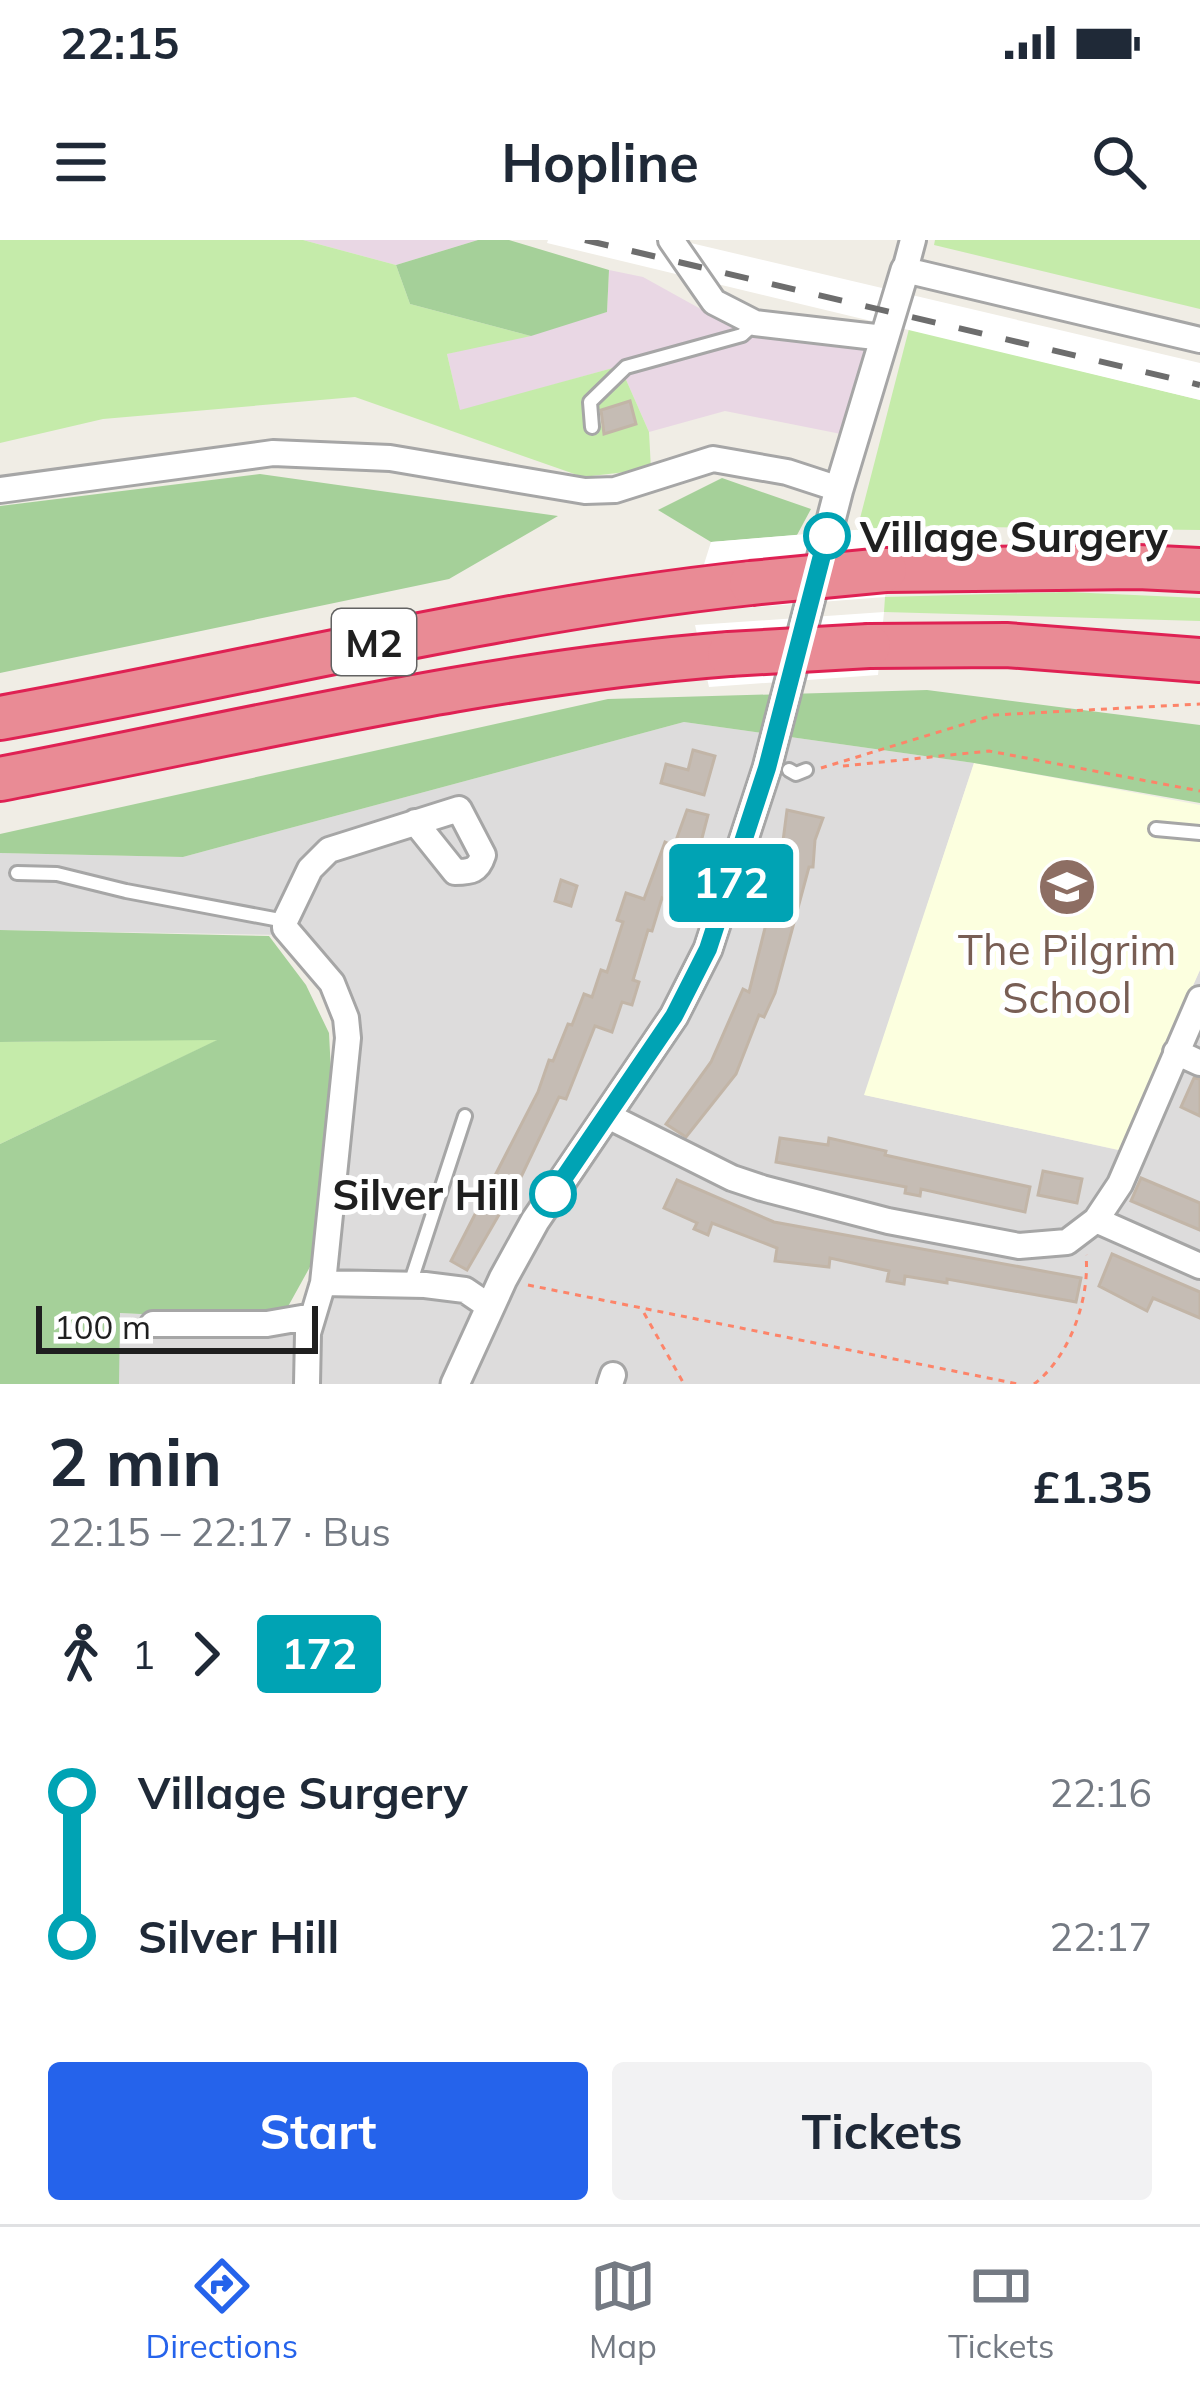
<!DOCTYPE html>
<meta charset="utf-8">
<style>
:root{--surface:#fff;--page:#f2f2f3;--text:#1f2937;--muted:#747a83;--line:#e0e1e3;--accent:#2563eb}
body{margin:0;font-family:Mulish,sans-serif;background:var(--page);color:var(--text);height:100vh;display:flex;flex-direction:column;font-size:45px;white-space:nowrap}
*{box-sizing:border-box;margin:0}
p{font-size:39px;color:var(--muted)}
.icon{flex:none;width:66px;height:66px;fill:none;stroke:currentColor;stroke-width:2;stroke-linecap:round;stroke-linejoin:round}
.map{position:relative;height:1144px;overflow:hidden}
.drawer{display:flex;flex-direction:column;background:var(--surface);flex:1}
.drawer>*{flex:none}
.badge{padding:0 24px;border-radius:9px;font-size:42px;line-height:78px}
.scale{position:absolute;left:36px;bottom:30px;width:282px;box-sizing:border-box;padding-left:12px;border:6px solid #1f1f1f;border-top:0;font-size:33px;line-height:42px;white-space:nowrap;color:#1f1f1f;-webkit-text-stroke:9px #fff;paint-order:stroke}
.map>.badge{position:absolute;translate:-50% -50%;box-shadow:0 0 0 6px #fff}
.legs{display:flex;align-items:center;gap:18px;height:132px;padding:0 48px;font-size:39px}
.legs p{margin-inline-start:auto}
.summary{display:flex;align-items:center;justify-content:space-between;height:204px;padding:0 48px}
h1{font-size:66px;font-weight:700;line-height:90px}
.button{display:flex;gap:24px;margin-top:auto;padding:24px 48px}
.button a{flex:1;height:138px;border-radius:12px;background:var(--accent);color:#fff;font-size:48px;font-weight:700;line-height:138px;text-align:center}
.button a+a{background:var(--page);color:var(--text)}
ul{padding:0 48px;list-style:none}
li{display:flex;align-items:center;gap:42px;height:144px;font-size:45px}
li i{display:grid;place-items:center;width:18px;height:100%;margin:0 15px;background:currentColor}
li i::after{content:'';width:30px;height:30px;margin:-15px;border:9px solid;border-radius:50%;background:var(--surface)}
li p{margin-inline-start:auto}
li:first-child i{background:linear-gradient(#0000 50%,currentColor 0)}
li:last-child i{background:linear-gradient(currentColor 50%,#0000 0)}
.status{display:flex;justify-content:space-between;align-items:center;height:84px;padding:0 60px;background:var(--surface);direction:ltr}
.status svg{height:33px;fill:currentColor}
header{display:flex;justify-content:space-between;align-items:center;height:156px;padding:0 48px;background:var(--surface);font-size:54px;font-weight:700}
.menu{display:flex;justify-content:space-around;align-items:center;height:168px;border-top:3px solid var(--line);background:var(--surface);font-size:33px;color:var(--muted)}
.menu a{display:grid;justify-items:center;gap:6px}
.menu .current{color:var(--accent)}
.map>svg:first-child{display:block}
.residential{fill:#dddcdc}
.industrial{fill:#e9d7e4}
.education{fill:#fcffdf}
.grass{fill:#c5ebaa;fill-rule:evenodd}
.forest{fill:#a5d099}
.pier{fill:#fff}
.building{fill:#c5bcb4;stroke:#c2b5a7;stroke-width:3}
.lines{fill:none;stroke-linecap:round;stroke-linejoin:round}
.service-casing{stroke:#a6a6a6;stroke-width:18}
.minor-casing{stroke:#a6a6a6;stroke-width:30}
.tertiary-casing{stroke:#a6a6a6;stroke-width:33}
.motorway-casing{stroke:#df2153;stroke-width:48}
.path{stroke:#fd8469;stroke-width:3;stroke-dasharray:6 6;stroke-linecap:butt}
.service{stroke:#fff;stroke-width:12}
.minor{stroke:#fff;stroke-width:24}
.tertiary{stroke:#fff;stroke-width:27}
.motorway{stroke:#e98b95;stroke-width:42}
.rail{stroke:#6d6d6d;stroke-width:6;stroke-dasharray:24 24;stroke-linecap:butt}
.motorway-bridge-casing{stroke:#df2153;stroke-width:48;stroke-linecap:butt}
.motorway-bridge{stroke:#e98b95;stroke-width:42}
.line-1-casing{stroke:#fff;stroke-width:27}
.line-1{stroke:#00a3b4;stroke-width:18}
.stop-1-dot{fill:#fff;stroke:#00a3b4;stroke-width:6}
.labels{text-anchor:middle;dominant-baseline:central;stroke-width:10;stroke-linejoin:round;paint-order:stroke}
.shield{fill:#fff;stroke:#626262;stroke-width:3}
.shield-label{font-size:39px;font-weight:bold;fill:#1f1f1f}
.stop-label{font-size:42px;font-weight:bold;fill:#1f1f1f;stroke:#fff;text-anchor:start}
.education-label{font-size:42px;fill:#785e54;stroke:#fff}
</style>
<div class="status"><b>22:15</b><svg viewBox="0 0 49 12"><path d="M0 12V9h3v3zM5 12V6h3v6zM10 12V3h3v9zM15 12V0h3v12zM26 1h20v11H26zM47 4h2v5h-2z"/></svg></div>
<header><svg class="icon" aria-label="menu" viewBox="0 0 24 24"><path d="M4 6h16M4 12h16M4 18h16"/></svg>Hopline<svg class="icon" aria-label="search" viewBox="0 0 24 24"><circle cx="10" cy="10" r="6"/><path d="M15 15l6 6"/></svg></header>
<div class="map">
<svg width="1200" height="1144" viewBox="0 0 1200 1144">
<rect width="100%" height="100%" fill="#f0ede5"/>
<!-- residential -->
<path class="residential" d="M684 482 974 523 865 855 1118 910 1200 730V1144H119V1073L280 1081 317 1065 346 778 288 695 0 690V613L183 617Z"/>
<!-- industrial -->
<path class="industrial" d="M303 0H478L396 25Z
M609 30 643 37 735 88 865 109 841 194 725 171 649 192 620 126 460 171 447 114 607 72Z"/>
<!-- education -->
<path class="education" d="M974 523 1200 565V730L1119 910 864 855Z"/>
<!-- grass -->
<path class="grass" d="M0 0H303L396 25 410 64 531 96 447 114 460 170 620 126 649 192 651 229 583 237 355 157 103 179 0 203ZM629 162 636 184 604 194 597 171Z
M935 0H1200V69L934 5Z
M909 89 1200 160V290L902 286 857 290Z
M1068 352 1200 358V381L884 372 885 357Z
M220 799 0 904V802Z"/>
<!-- forest -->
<path class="forest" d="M478 0H509L609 30 607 72 531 96 410 64 396 25Z
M260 234 558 276 449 339 0 433V266Z
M722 238 811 269 797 295 711 302 658 270Z
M927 450 1200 485V563L974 523 684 482 183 617 0 613V594L608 459Z
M0 690 269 696 306 745 329 793 333 872 311 1025 280 1081 120 1073 119 1144H0V904L217 800 0 802Z"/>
<!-- pier -->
<path class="pier" d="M548 0H678L1200 123V160L547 3Z
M902 286 885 357 689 372 711 302Z
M884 372 878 435 709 447 695 385Z"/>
<!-- building -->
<path class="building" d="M630 161 636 184 604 194 601 170Z
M693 510 715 516 704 555 661 543 666 524 688 530Z
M687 570 708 575 701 602 690 600 668 661 662 658 652 691 648 690 633 740 639 742 632 765 622 762 612 792 595 786 566 859 559 857 522 935 467 1030 451 1021 538 852 549 820 553 821 568 784 572 785 584 754 592 757 601 730 607 732 623 682 617 680 626 653 644 659 665 602 674 606Z
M787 570 823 578 815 600 813 627H809L775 753 764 777 759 775 736 834 686 897 666 884 711 822 743 749 749 752 779 632Z
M561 640 577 646 571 666 555 661Z
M1194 838 1200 839V876L1181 867Z
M780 898 828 905 829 898 886 911 885 915 1030 947 1025 972 921 949 920 956 905 953 906 947 776 922Z
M1043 931 1082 939 1077 963 1038 955Z
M1141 938 1200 963V990L1131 961Z
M677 940 774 982 1081 1038 1076 1062 947 1039V1043L905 1036 904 1044 887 1041 889 1031 830 1018 829 1027 775 1021 777 1008 712 983 708 995 694 989 697 983 664 968Z
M1112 1014 1200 1052V1078L1153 1058 1147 1071 1099 1046Z"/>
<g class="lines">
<!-- service casing -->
<g class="service-casing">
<path id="service" d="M592 187 590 162 626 127 742 95 754 84
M789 530 796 534 806 530
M1156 589 1200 593
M17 633 57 634 126 651 285 681
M410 1044 465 876"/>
</g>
<!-- minor casing -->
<g class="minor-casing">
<path id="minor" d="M671 0 714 62 755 83 884 98
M913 0 905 30 1200 100
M0 250 273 213 390 218 585 251 615 250 713 219 787 232 839 249
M1176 812 1200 823
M606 875 732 938 762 948 888 981 1019 1006 1067 1002 1096 980 1120 944 1200 759
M1096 980 1200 1026
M323 1043 425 1045 465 1050 490 1067
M153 1084H267L313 1076
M307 1144 308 1093 323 1043 348 798 346 778 332 743 285 688V681L310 629 329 610 459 569 483 615C478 631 471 632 455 632L415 582
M610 1144 613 1135"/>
</g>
<!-- tertiary casing -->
<g class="tertiary-casing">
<path id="tertiary" d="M455 1144 503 1039 535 981 674 776 708 709 767 528 839 249 905 30"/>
</g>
<!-- motorway casing -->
<g class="motorway-casing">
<path id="motorway" d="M885 330 1138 327 1200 330
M869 406 1006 405 1200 420
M0 478C251 433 498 370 751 343
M0 539C242 493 483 433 729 414"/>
</g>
<!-- path -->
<path class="path" d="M843 526 989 511 1200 551
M821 528 994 475 1200 464
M528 1045 1018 1144
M644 1073 684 1144
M1034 1144C1070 1117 1090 1058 1086 1015"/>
<!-- service -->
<use href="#service" class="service"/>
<!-- minor -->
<use href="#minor" class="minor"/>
<!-- tertiary -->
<use href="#tertiary" class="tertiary"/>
<!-- motorway -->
<use href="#motorway" class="motorway"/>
<!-- rail -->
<path class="rail" d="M585 0 1200 145"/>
<!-- motorway-bridge casing -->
<g class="motorway-bridge-casing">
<path id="motorway-bridge" d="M751 343 885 330
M729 414 869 406"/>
</g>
<!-- motorway-bridge -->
<use href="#motorway-bridge" class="motorway-bridge"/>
</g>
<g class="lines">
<!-- line-1 casing -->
<g class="line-1-casing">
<path id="line-1" d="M553 954 674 776 708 709 767 528 827 296"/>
</g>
<!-- line-1 -->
<use href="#line-1" class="line-1"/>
</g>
<!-- icons -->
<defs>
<g id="school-disc" transform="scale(3)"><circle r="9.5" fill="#8d6e63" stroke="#fff"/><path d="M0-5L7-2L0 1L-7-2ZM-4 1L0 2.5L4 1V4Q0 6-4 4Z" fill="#fff"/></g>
</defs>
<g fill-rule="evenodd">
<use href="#school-disc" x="1067" y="647"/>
</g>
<!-- markers -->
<g class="stop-1-dot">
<circle cx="827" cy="296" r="21"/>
<circle cx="553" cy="954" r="21"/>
</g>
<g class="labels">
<!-- shield labels -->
<rect class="shield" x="332" y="369" width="84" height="66" rx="9"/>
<g class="shield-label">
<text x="374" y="402">M2</text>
</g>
<!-- stop labels -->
<g class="stop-label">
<text x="860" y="296">Village Surgery</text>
<text x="520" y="954" text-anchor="end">Silver Hill</text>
</g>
<!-- education labels -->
<g class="education-label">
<text x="1067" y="709">The Pilgrim<tspan x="1067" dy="48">School</tspan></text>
</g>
</g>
</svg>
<div class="scale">100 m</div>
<b class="badge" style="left:731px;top:643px;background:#00a3b4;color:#fff">172</b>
</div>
<section class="drawer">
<div class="summary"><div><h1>2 min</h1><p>22:15 – 22:17 · Bus</p></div><b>£1.35</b></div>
<div class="legs"><svg class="icon" aria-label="walk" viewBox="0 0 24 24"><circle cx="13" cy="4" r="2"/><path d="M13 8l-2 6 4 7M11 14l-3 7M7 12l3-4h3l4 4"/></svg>1<svg class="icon" aria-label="forward" viewBox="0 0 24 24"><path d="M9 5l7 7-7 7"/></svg><b class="badge" style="background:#00a3b4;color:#fff">172</b></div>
<ul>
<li><i style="color:#00a3b4"></i><b>Village Surgery</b><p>22:16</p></li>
<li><i style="color:#00a3b4"></i><b>Silver Hill</b><p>22:17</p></li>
</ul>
<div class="button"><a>Start</a><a>Tickets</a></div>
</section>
<nav class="menu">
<a class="current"><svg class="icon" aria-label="directions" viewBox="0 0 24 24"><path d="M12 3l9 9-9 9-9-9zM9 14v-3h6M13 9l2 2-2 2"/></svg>Directions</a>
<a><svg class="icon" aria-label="map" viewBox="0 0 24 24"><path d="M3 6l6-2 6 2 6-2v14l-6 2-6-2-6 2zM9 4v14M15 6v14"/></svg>Map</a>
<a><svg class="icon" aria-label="tickets" viewBox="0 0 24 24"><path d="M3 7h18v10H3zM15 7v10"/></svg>Tickets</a>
</nav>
